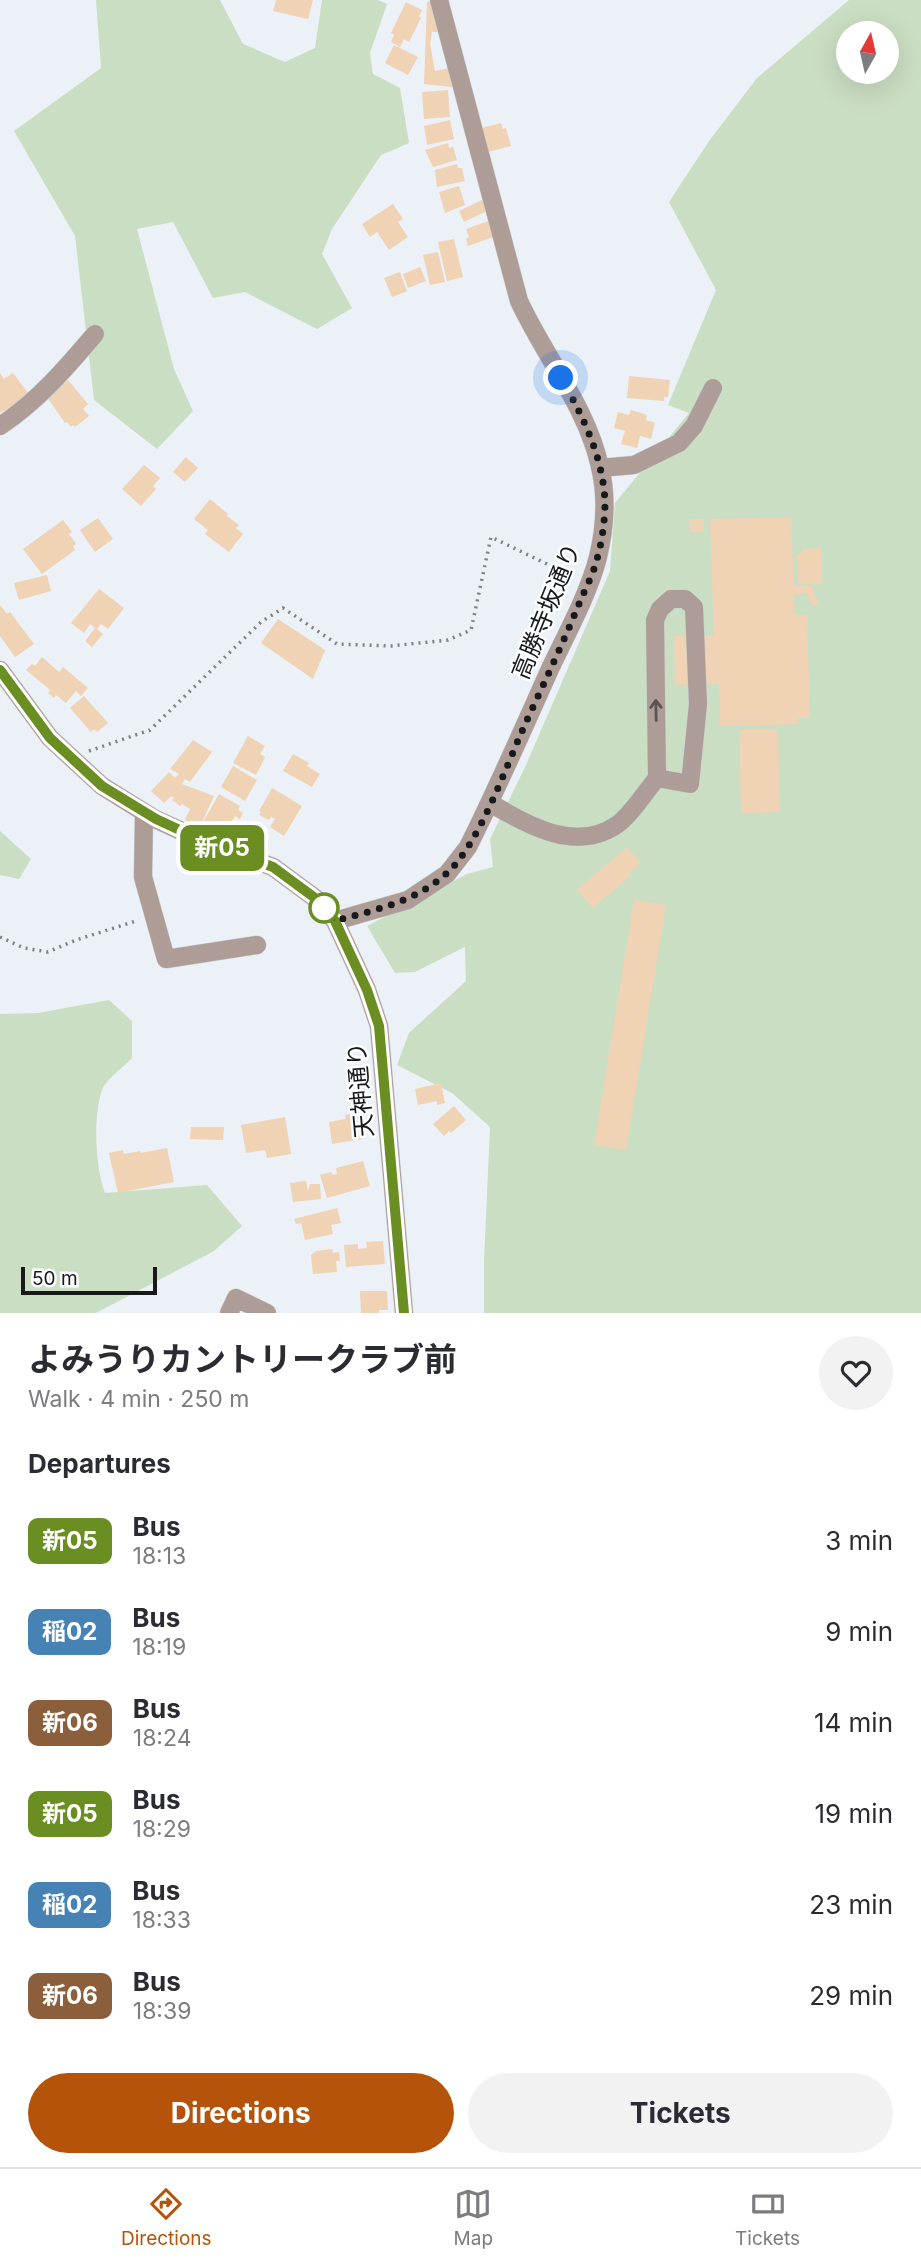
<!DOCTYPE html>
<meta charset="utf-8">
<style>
:root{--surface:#fff;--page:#f2f2f3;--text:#2b2b33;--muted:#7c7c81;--line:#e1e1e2;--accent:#b45309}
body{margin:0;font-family:Inter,"Noto Sans JP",sans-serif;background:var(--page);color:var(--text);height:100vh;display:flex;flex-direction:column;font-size:26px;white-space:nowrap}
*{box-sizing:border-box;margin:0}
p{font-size:23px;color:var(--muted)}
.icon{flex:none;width:38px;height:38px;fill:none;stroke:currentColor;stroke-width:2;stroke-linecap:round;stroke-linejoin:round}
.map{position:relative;height:1313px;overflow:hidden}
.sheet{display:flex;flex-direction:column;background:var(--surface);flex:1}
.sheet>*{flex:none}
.badge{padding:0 14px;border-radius:10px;font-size:24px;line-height:46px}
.needle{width:46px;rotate:8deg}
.fabs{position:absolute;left:836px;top:21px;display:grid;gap:14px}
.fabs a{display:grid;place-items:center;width:63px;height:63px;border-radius:50%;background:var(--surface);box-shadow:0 7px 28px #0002;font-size:35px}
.scale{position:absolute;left:21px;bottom:18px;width:136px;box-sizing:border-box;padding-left:7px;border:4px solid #17191b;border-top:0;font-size:19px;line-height:24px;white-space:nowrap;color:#17191b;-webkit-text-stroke:5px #fcfdfe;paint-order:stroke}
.you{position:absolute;width:35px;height:35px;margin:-18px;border:5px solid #fff;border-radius:50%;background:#1a73e8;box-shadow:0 0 0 10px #1a73e833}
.map>.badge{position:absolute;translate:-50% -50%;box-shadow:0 0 0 4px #fff}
h2{padding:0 28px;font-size:26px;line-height:63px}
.round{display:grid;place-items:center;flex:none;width:74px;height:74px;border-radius:37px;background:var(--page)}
.overview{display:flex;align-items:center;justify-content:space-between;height:119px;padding:0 28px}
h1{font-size:33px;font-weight:700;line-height:52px}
.action{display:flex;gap:14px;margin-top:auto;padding:14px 28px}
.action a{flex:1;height:80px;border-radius:42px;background:var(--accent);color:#fff;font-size:28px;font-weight:700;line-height:80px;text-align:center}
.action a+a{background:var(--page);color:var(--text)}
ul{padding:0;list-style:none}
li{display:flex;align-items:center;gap:21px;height:91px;padding:0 28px}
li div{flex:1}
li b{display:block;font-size:26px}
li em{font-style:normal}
li .badge{min-width:77px;font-weight:700;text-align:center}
.tab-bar{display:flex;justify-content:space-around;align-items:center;height:98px;border-top:2px solid var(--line);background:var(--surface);font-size:19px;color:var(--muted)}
.tab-bar a{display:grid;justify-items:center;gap:4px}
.tab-bar .current{color:var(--accent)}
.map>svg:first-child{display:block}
.green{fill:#cadec3;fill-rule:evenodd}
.building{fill:#f0d2b4}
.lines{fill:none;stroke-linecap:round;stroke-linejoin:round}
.minor-casing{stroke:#c9ced3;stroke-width:19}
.path{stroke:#7e8285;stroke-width:3.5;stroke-dasharray:2 5;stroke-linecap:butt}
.minor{stroke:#ae9c97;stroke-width:18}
.oneway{stroke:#5b5453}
.line-casing{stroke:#fff;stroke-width:16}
.line{stroke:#6b8e23;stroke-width:10}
.walk{stroke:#17191b;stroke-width:7;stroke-dasharray:0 12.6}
.stop-dot{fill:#fff;stroke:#6b8e23;stroke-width:3.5}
.labels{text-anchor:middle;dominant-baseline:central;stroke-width:5;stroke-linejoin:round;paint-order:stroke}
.street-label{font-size:24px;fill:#17191b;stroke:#fcfdfe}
</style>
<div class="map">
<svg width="921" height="1313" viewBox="0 0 921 1313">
<rect width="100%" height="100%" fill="#ebf1f6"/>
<!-- green -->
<path class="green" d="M96 0H220L243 44 285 62 315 48 322 0H378L387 4 370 53 373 74 400 88 409 143 381 155 332 229 322 254 352 308 317 329 245 292 213 298 173 222 137 229 174 369 193 411 157 449 94 400 75 236 14 131 101 68Z
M849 0H921V1313H484V1261L490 1127 452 1093 397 1065 409 1033 466 981 465 947 415 972 395 973 367 926 467 874 493 867 490 839 526 765 610 571 615 503 689 413 668 405 716 290 669 202 709 141 757 78ZM849 33H887V72H849Z
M0 831 31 859 19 879 0 875Z
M109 1000 132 1021V1058C124 1067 106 1079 102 1090 93 1116 95 1167 105 1193L207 1185 242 1226 214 1251 96 1313H0V1014L38 1013Z"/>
<!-- building -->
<path class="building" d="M276 0H313L308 19 273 11Z
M432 1 441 32H432L430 44 435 71 449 68 452 87 424 84 427 2Z
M406 2 422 10 419 17 421 18 409 42 404 39 400 47 391 42 394 35 391 33Z
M394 45 418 57 408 75 385 63Z
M448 90 450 117 424 119 422 92Z
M450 120 454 139 427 145 424 126Z
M501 123 503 129 506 128 511 146 488 152 482 128Z
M448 143 449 148 453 147 457 160 433 167 425 150Z
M457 164 458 168H462L465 181 437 187 435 170Z
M459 186 465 205 445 213 439 192Z
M484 199 489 210 464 222 459 211Z
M393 204 403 219 398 222 408 237 389 250 377 232 370 237 362 224Z
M491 220 496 236 468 246 466 239 469 237 466 229Z
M454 239 463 277 447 281 438 242Z
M438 252 445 282 430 285 423 255Z
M420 267 426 281 408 288 403 274Z
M400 272 407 291 392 297 384 278Z
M0 373 4 379 13 373 31 397 7 412 5 410 0 413Z
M629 376 670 380 668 397H664V401L627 398Z
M68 380 88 404 83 409 89 416 75 427 73 425 71 427 67 422 65 423 47 397Z
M631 410 647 415 646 420 655 423 651 439 640 436 637 448 621 444 625 431 614 428 618 412 629 415Z
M186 457 198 468 185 482 173 472Z
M144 465 160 478 153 486 156 489 141 506 122 489Z
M210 499 228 514 227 516 239 525 236 528 243 534 229 552 205 534 208 530 194 519Z
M791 517 794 586H812L819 604 812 607 807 593 794 594 795 615H807L810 718H798L799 724 720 726 719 684 675 685 674 636 714 635 710 519Z
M98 518 113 539 95 552 80 530Z
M690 519H704V532H690Z
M63 520 72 532 69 534 76 544 73 546 75 550 42 574 23 549Z
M821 548 822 584H798V554H802V549Z
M47 575 51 591 19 600 14 583Z
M99 589 124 608 108 629 101 624 97 629 103 634 92 647 85 641 95 628 90 624 84 633 71 623Z
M0 605 7 614 10 612 34 644 15 657 0 636Z
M278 619 325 650 313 679 261 643Z
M42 657 59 672 63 667 88 688 81 696 76 691 66 703 56 695 54 698 48 693 50 690 26 670 32 664 35 666Z
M84 696 108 723 97 732 94 729 91 732 70 708Z
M778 729 780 812 741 813 739 730Z
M248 736 265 746 260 754 265 757 256 775 233 763Z
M193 740 212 752 190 782 185 779 182 784 214 796 200 827 185 820 190 809 182 804 180 806 172 800 174 798 171 796 164 803 151 791 169 772 175 778 179 774 170 769Z
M293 754 309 763 307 766 320 774 312 787 283 771Z
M233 766 257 780 245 801 221 787Z
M272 788 302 806 284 836 270 827 275 819 271 817 269 820 259 815 261 812 259 811Z
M219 794 240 806 238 810 243 813 240 819 235 816 226 831 214 825 211 831 201 826Z
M627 847 641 863 629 873 631 875 593 908 577 890Z
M634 900 666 905 626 1150 594 1145Z
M441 1083 445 1103 437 1105V1101L418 1105 415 1089Z
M454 1106 466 1120 451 1133 449 1131 444 1136 433 1124Z
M358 1113 362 1139 332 1144 329 1122 346 1119 345 1115Z
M285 1117 291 1154 267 1158 265 1150 246 1153 241 1125Z
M191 1127H224L223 1140 190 1139Z
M167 1148 174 1182 118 1193 109 1153 123 1150 124 1154 140 1151 141 1153Z
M363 1161 370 1186 327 1198 320 1175 331 1172 333 1175 337 1174 336 1168Z
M306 1181 308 1191 310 1184H320L321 1199 293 1202 290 1183Z
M337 1208 341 1223 331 1225 333 1234 305 1240 301 1223 296 1224 294 1219Z
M383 1241 385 1264 346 1267 344 1245 358 1244V1249L367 1248 366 1242Z
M332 1249 333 1253 339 1252 340 1261H336L337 1272 313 1274 311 1255 316 1251Z
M360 1291H387L388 1310H379V1313H361Z"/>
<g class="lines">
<!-- minor casing -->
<g class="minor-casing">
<path id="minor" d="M0 426C38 401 66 368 95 334
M600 468 634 465 679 443 694 426 713 388
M0 670 50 738 102 786 155 819 212 845 273 867 315 898 335 921 367 990 379 1026 404 1313
M490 803C528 825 576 854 618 824 631 815 646 791 657 778L690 784 698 704 694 607 685 599H671L660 609 655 620 657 778
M144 813 143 877 166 959 257 945
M335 921 408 900 447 874 468 847C497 789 523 729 550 669 566 635 589 593 598 557 605 528 607 496 600 467 587 407 545 357 519 301L439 0
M229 1313 236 1298 267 1313"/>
</g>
<!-- path -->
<path class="path" d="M89 751 150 730 261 622 283 608 337 644 391 646 448 640 471 630 491 537 574 577
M0 937 24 948 48 952 76 940 136 921"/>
<!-- minor -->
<use href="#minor" class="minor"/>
</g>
<!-- one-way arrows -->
<defs><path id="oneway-shaft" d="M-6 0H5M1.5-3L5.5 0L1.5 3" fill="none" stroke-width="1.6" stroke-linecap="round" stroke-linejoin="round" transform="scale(1.75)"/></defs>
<use class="oneway" href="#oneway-shaft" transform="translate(656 710) rotate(-91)"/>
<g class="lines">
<!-- line casing -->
<g class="line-casing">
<path id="line" d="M0 670 50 738 102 786 156 819 212 845 273 867 315 898 335 921 367 990 379 1026 404 1313"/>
</g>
<!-- line -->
<use href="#line" class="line"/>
<!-- walk -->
<path class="walk" d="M324 908 335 921C374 910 415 902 446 874 480 844 507 763 527 720 545 681 563 643 579 604 585 589 593 575 597 559 602 542 605 520 605 502 603 457 583 416 561 378"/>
</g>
<!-- markers -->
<circle class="stop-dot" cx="324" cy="908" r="14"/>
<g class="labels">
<!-- street labels -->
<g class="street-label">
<text transform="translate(546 611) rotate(-68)">高勝寺坂通り</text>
<text transform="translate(360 1090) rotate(-95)">天神通り</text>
</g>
</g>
</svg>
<div class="fabs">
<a><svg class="needle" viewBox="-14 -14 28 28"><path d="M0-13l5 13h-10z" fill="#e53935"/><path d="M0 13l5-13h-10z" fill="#7c7c81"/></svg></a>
</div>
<div class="scale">50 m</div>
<div class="you" style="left:561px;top:378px"></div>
<b class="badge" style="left:222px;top:848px;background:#6b8e23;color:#fff">新05</b>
</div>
<section class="sheet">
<div class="overview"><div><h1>よみうりカントリークラブ前</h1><p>Walk · 4 min · 250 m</p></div><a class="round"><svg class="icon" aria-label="heart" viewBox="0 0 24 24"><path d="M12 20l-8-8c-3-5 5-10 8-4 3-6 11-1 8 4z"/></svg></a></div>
<h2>Departures</h2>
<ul>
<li><span class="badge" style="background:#6b8e23;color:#fff">新05</span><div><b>Bus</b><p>18:13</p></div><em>3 min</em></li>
<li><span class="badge" style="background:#4682b4;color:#fff">稲02</span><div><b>Bus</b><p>18:19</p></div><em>9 min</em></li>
<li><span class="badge" style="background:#8b5e3c;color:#fff">新06</span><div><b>Bus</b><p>18:24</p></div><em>14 min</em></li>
<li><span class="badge" style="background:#6b8e23;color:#fff">新05</span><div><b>Bus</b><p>18:29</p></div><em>19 min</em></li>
<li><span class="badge" style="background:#4682b4;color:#fff">稲02</span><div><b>Bus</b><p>18:33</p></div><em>23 min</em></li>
<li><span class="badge" style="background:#8b5e3c;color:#fff">新06</span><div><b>Bus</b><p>18:39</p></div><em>29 min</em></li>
</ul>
<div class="action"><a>Directions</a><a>Tickets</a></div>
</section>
<nav class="tab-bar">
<a class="current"><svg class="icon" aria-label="directions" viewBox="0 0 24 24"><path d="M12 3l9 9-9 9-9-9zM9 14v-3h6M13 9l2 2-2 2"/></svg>Directions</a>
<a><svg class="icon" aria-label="map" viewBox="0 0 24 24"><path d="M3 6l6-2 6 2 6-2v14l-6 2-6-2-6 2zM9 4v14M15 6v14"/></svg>Map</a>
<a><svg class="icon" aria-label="tickets" viewBox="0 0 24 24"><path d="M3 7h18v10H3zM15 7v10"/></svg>Tickets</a>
</nav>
